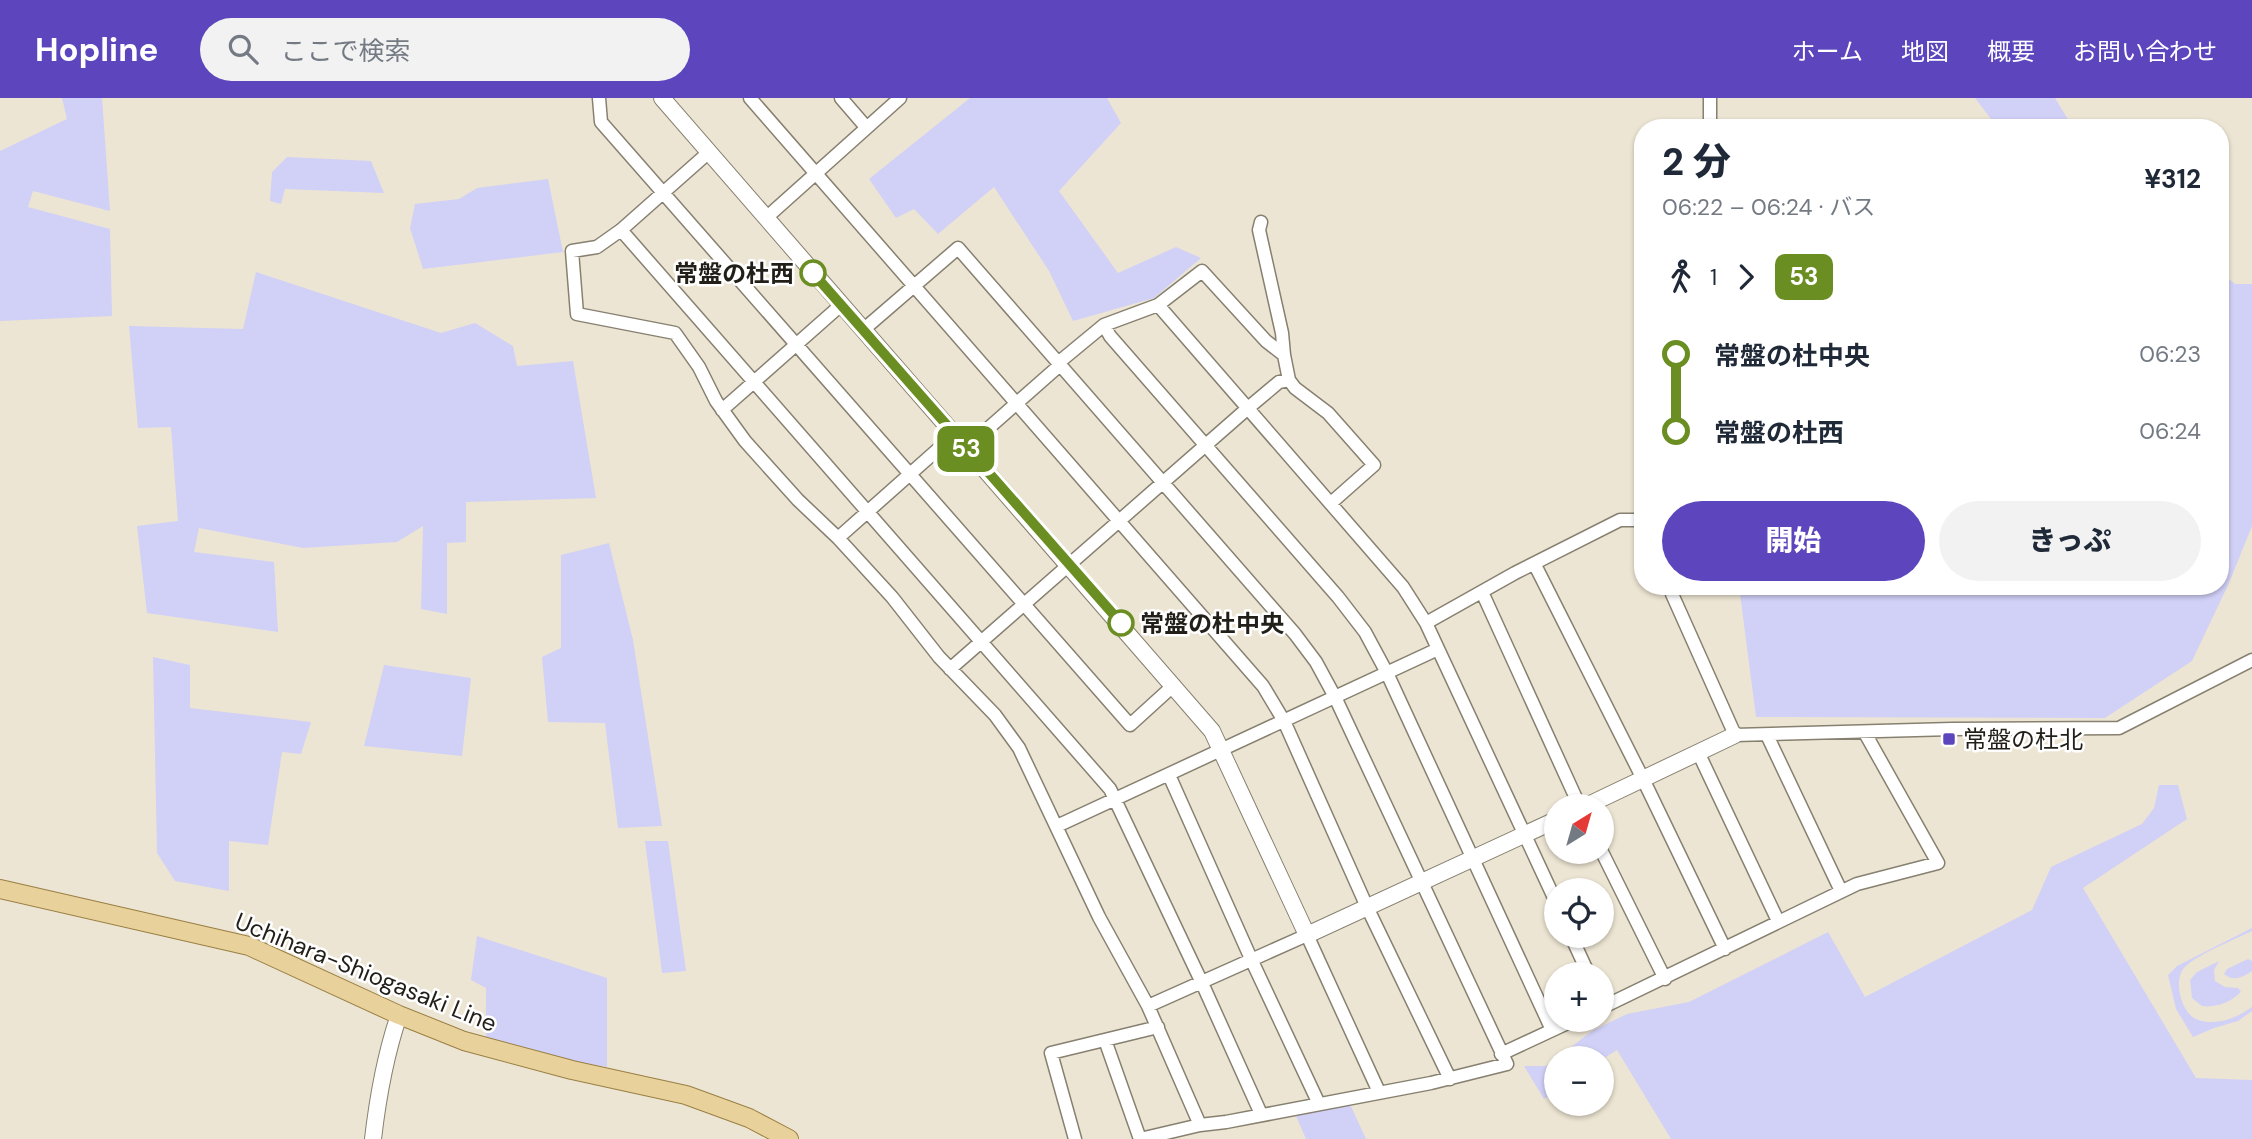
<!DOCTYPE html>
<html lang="ja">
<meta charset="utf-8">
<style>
:root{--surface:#fff;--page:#f2f2f3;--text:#1f2937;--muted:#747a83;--accent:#5c45bd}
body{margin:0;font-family:"DM Sans","Noto Sans JP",sans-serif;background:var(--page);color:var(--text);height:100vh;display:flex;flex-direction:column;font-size:26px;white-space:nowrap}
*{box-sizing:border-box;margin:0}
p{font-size:23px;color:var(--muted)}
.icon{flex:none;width:38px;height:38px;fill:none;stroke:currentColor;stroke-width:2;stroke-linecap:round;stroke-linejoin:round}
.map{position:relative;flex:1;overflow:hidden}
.sheet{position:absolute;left:1634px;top:21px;width:595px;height:476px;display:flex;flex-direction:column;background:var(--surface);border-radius:28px;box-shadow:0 2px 5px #0004}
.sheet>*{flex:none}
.badge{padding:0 14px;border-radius:10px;font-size:24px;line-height:46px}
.needle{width:46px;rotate:37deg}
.fabs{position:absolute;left:1544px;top:696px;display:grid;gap:14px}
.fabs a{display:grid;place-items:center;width:70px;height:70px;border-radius:50%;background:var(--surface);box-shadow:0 2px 5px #0004;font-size:35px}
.map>.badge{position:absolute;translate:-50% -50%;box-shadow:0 0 0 4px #fff}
.legs{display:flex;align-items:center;gap:10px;height:77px;padding:0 28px;font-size:23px}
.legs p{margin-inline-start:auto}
.headline{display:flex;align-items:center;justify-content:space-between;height:119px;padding:0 28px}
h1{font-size:38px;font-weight:800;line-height:52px}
.cta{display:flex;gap:14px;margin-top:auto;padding:14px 28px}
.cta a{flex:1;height:80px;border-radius:42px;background:var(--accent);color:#fff;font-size:28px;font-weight:800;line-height:80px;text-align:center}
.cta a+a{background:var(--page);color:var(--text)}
ul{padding:0 28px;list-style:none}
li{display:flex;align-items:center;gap:24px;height:77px;font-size:26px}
li i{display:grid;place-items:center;width:10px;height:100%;margin:0 9px;background:currentColor}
li i::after{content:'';width:18px;height:18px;margin:-9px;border:5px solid;border-radius:50%;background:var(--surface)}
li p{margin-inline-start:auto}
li:first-child i{background:linear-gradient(#0000 50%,currentColor 0)}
li:last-child i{background:linear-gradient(currentColor 50%,#0000 0)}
header{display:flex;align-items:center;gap:42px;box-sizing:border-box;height:98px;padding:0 35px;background:var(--accent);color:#fff}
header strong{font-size:33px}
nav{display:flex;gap:38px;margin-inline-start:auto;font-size:24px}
.search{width:490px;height:63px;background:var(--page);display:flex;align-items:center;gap:18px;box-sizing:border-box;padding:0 24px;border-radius:38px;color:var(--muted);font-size:26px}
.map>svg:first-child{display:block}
.green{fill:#d1d0f7}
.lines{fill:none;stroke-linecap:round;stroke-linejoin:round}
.street-casing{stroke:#878070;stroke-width:15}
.secondary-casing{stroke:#878070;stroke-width:18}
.primary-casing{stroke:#997f43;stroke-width:20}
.street{stroke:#fff;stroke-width:12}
.secondary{stroke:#fff;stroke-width:16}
.primary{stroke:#e8d19b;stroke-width:18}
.line-1-casing{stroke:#fff;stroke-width:16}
.line-1{stroke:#6b8e23;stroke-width:10}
.stop-1-dot{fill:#fff;stroke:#6b8e23;stroke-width:3.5}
.poi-dot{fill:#5c45bd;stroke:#fff;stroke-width:2.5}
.labels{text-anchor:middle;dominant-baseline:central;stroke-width:5;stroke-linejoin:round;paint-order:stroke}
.stop-label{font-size:24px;font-weight:bold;fill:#221f19;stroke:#fff;text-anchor:end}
.poi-label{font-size:24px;fill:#221f19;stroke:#fff;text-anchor:start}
.street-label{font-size:24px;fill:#221f19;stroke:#fff}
</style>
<header>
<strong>Hopline</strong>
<div class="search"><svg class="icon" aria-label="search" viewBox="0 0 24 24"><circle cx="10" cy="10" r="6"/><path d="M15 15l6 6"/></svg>ここで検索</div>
<nav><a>ホーム</a><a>地図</a><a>概要</a><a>お問い合わせ</a></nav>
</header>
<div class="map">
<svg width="2252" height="1041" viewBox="0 0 2252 1041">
<rect width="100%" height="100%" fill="#ede5d3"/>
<!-- green -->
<path class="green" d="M62 0H102L110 113 33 93 28 109 110 131 112 218 0 223V53L67 21Z
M970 0H1107L1121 25 1059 93 1118 175 1176 149 1201 160 1154 200 1073 223 1049 173 994 89 938 136 914 111 896 120 869 81Z
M1975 0H2055L2072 28 2071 30H1998Z
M287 59 371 63 384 95 285 91 281 106 270 103 272 74Z
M548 81 563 154 423 171 410 130 415 106 459 101 477 90Z
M256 174 441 235 475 225 513 248 517 268 573 263 596 400 466 404V444L447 445V516L421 511 423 428 397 444 303 450 199 430 194 454 274 464 278 534 147 515 137 428 178 423 171 329 138 330 129 228 243 231Z
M2221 175 2235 186H2252V428L2229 485 2192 563 2105 620 1756 619 1739 488H2221Z
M609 445 633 542 662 728 618 730 605 625 548 624 542 559 561 550V457Z
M153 559 190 567V610L311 624 301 656 282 654 268 747 229 743V793L175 783 157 755Z
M384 567 471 580 462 658 364 648Z
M2159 687H2178L2187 721 2083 790 2196 980 2252 982V1041H1671L1617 952 1601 962 1556 961V993L1544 1001 1524 968H1546L1592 933 1627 916 1689 904 1828 834 1865 899 2032 812 2051 769 2142 726 2154 710Z
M645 743H668L686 873 662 875Z
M2252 830V833C2234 842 2198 856 2185 869 2173 880 2180 914 2196 921 2215 929 2237 920 2252 909V913L2238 923 2214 930 2193 939 2176 911 2168 877 2177 868Z
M477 838 607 880V969L514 953 486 940V890L471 882Z
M2248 861 2252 863V873C2243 879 2234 884 2224 876L2227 871Z
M2219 863 2214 872 2215 883 2225 889 2238 890 2241 894C2231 904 2216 910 2202 908L2192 900 2190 882 2197 874Z
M1349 1004 1366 1041H1306L1296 1018Z"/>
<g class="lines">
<!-- street casing -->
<g class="street-casing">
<path id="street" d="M599 0 601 24 1130 627 1174 587
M750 0 1263 588 1284 623 1367 809 1450 981
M841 0 866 29
M1710 0V30
M708 55 621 132 597 149 572 153 577 216 675 235 699 269 716 303 745 343 798 402 838 440 892 499 939 559 995 617 1019 650 1099 819 1148 908 1200 1027
M766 120 900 0
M1261 124 1259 132 1282 235 1284 257 1289 282 1295 290 1328 315 1374 367 1331 405
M621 132 1110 691 1202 885 1261 1016
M1158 207 1403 489 1426 525 1556 804
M1104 227 1110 238 1338 499 1365 534 1387 575 1552 932
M863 232 958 150 1295 536 1316 564 1335 599 1507 966 1431 985 1226 1024 1200 1027 1140 1041
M1058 265 1104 227 1158 207 1202 173 1266 243 1284 257
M722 312 841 207
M966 350 1060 267
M838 440 954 337
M1535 467 1643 681 1725 851
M1671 488 1672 496 1735 637 1952 631 2119 630 2252 562
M1482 494 1580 709
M1426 525 1515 475 1620 422H1643
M950 571 1248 310 1279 284 1289 282
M1767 637 1841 793
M1698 654 1778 823
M1169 677 1252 863 1319 1006
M1057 728 1438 551
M1601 752 1665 881
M1571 838 1589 877
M1148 908 1307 837 1379 994
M1601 910 1857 786 1938 765 1865 635
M1105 942 1140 1041
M1501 956 1574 922
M1075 1041 1051 955 1158 929"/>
</g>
<!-- secondary casing -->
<g class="secondary-casing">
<path id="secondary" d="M662 0 1212 633 1307 837 1556 722
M1584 709 1735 637
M373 1041C378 998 385 958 399 917"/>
</g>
<!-- primary casing -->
<g class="primary-casing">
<path id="primary" d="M0 791 249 848 399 917 464 943 572 972 686 997 749 1020 789 1041"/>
</g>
<!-- street -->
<use href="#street" class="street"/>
<!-- secondary -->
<use href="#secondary" class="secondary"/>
<!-- primary -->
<use href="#primary" class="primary"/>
</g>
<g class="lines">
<!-- line-1 casing -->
<g class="line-1-casing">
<path id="line-1" d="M813 175 1121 525"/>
</g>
<!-- line-1 -->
<use href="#line-1" class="line-1"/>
</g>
<!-- markers -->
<g class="stop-1-dot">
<circle cx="813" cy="175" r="12"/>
<circle cx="1121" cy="525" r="12"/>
</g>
<rect class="poi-dot" x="1942" y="634" width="14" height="14" rx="3.5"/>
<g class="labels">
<!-- stop labels -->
<g class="stop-label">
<text x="794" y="175">常盤の杜西</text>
<text x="1140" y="525" text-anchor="start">常盤の杜中央</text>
</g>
<!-- poi labels -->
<g class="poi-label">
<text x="1963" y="641">常盤の杜北</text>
</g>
<!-- street labels -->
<g class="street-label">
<text transform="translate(366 874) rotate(22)">Uchihara-Shiogasaki Line</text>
</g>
</g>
</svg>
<div class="fabs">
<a><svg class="needle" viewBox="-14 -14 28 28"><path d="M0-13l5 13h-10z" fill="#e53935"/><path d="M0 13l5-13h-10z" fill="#747a83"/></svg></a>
<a><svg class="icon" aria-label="locate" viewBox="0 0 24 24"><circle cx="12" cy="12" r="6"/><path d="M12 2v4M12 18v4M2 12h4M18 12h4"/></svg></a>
<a>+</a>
<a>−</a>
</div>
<b class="badge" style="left:966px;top:351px;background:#6b8e23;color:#fff">53</b>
<section class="sheet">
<div class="headline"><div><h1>2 分</h1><p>06:22 – 06:24 · バス</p></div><b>¥312</b></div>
<div class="legs"><svg class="icon" aria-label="walk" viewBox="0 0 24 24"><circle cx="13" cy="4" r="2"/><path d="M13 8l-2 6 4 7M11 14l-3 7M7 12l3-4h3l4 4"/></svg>1<svg class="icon" aria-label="forward" viewBox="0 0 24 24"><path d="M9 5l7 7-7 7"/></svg><b class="badge" style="background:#6b8e23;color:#fff">53</b></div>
<ul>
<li><i style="color:#6b8e23"></i><b>常盤の杜中央</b><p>06:23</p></li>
<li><i style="color:#6b8e23"></i><b>常盤の杜西</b><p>06:24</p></li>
</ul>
<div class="cta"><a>開始</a><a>きっぷ</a></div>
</section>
</div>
